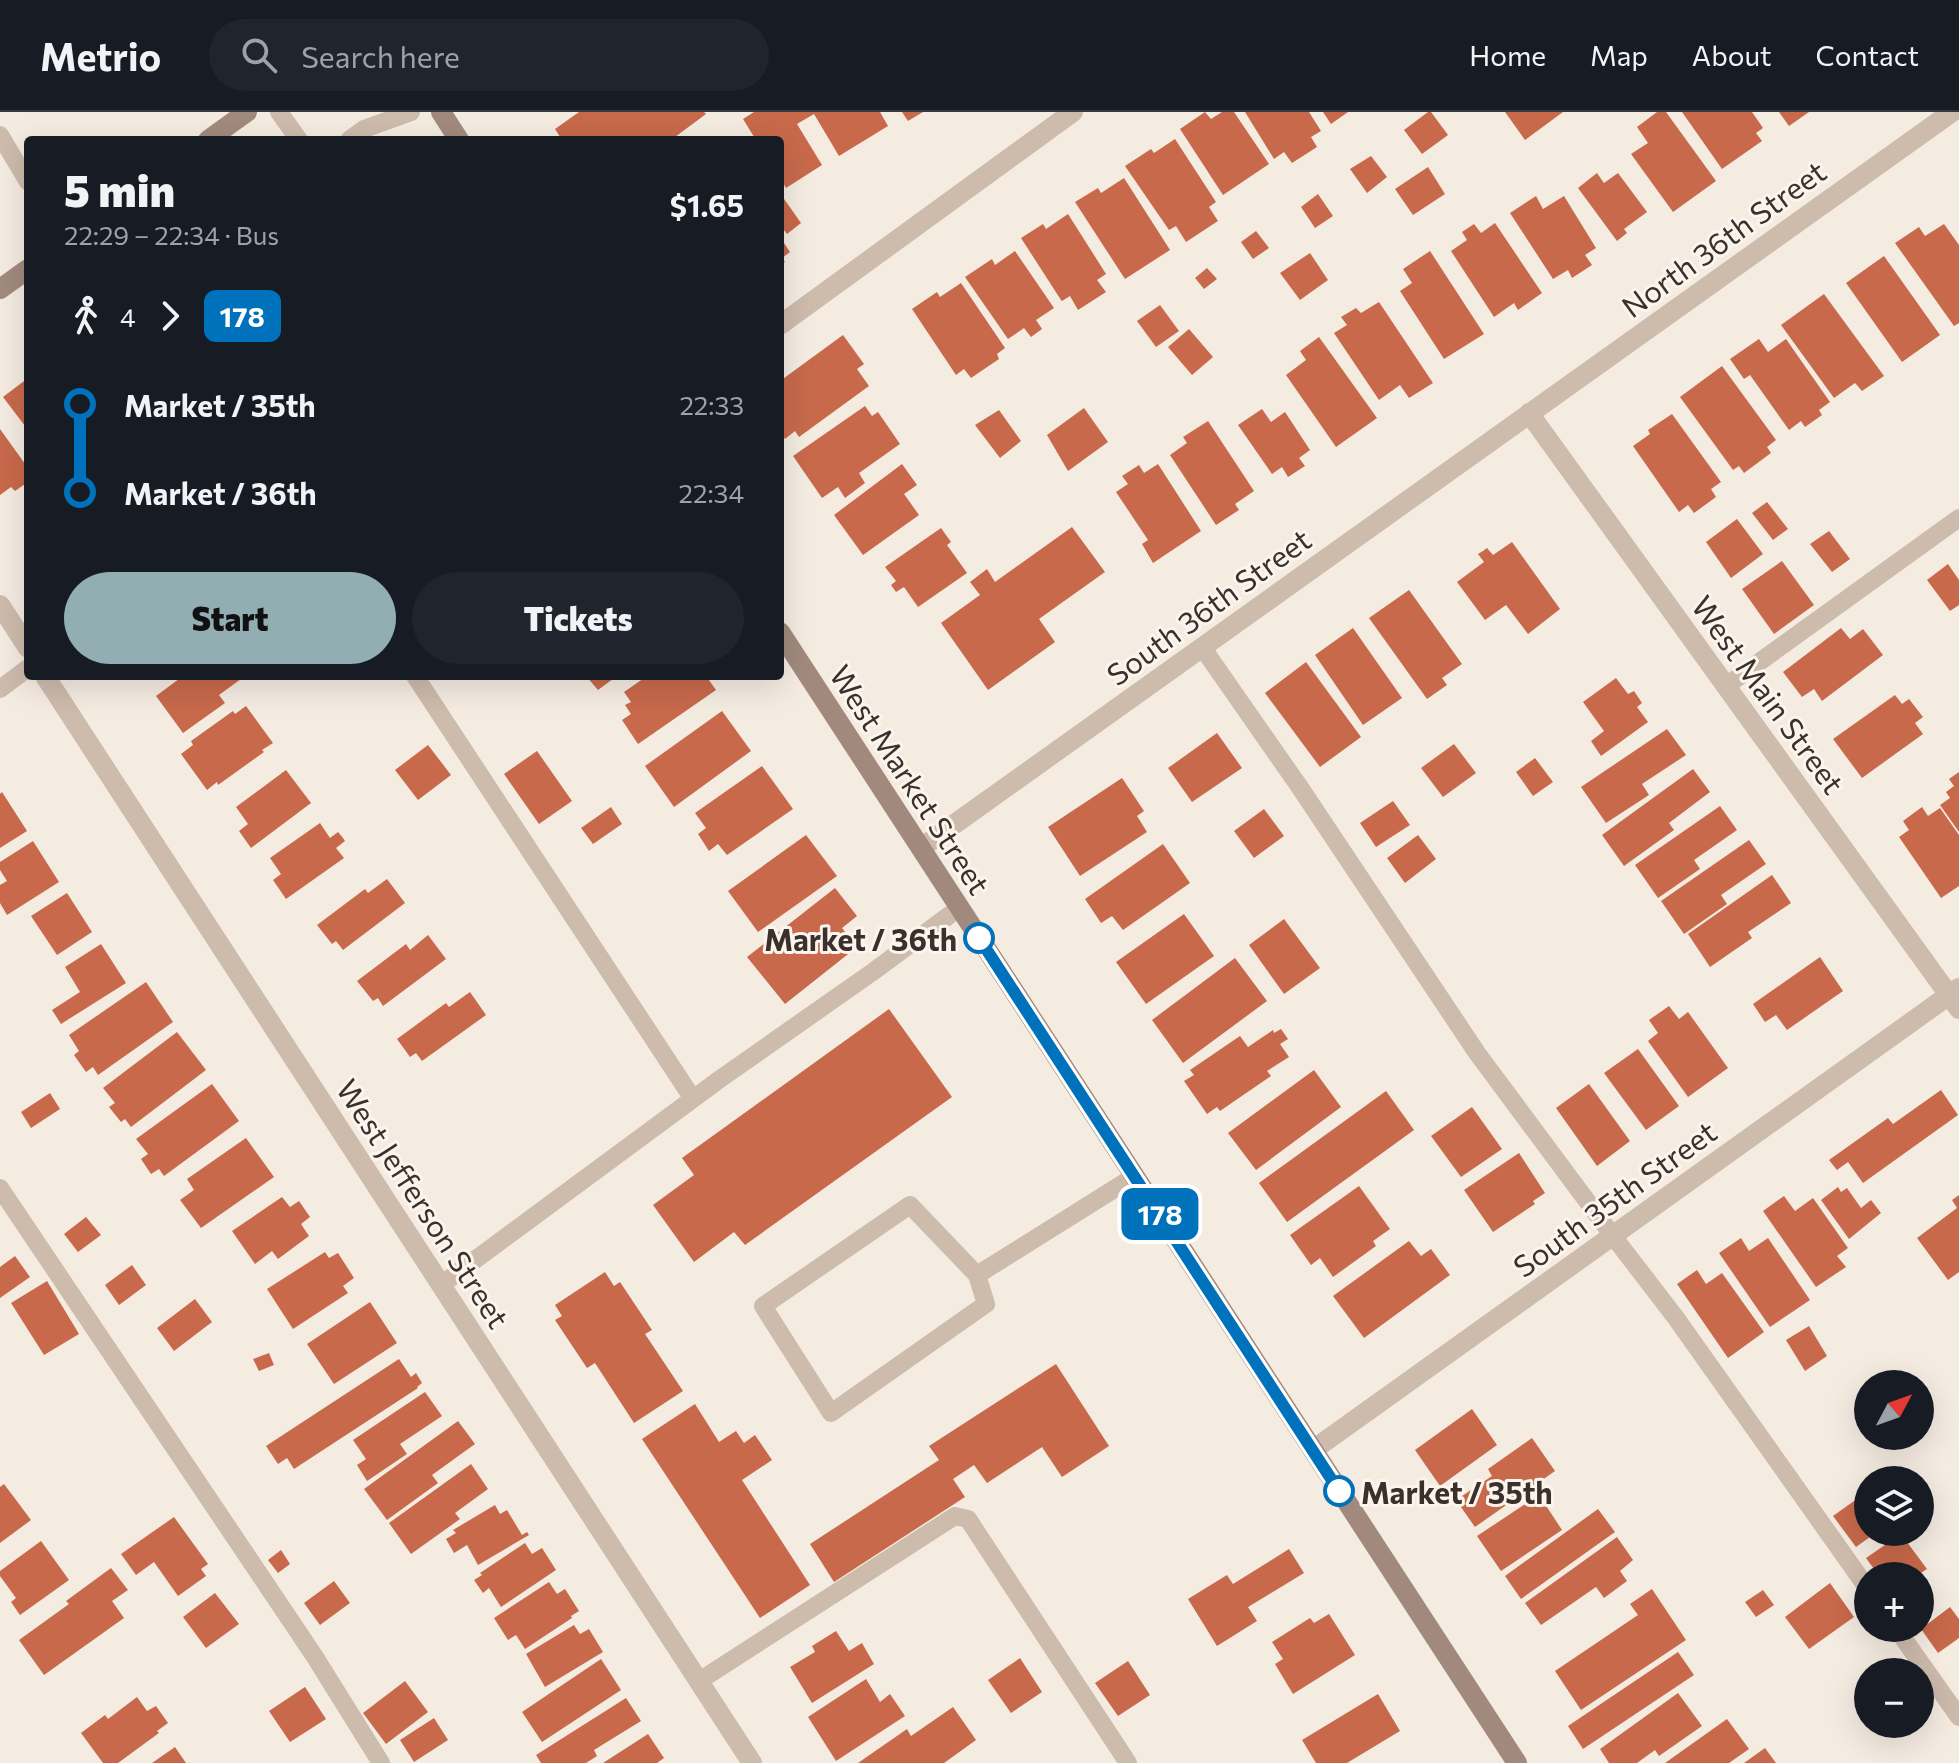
<!DOCTYPE html>
<meta charset="utf-8">
<style>
:root{--surface:#171b24;--page:#20242c;--text:#f1f3f6;--muted:#9ea1a6;--line:#363941;--accent:#92aeb2}
body{margin:0;font-family:Commissioner,sans-serif;background:var(--page);color:var(--text);height:100vh;display:flex;flex-direction:column;font-size:30px;white-space:nowrap}
*{box-sizing:border-box;margin:0}
p{font-size:26px;color:var(--muted)}
.icon{flex:none;width:44px;height:44px;fill:none;stroke:currentColor;stroke-width:2;stroke-linecap:round;stroke-linejoin:round}
.map{position:relative;flex:1;overflow:hidden}
.drawer{position:absolute;left:24px;top:24px;width:760px;height:544px;display:flex;flex-direction:column;background:var(--surface);border-radius:8px;box-shadow:0 8px 32px #0002}
.drawer>*{flex:none}
.badge{padding:0 16px;border-radius:12px;font-size:28px;line-height:52px}
.needle{width:52px;rotate:49deg}
.buttons{position:absolute;left:1854px;top:1258px;display:grid;gap:16px}
.buttons a{display:grid;place-items:center;width:80px;height:80px;border-radius:50%;background:var(--surface);box-shadow:0 8px 32px #0002;font-size:40px}
.map>.badge{position:absolute;translate:-50% -50%;box-shadow:0 0 0 4px #fff}
.legs{display:flex;align-items:center;gap:12px;height:88px;padding:0 40px;font-size:26px}
.legs p{margin-inline-start:auto}
.head{display:flex;align-items:center;justify-content:space-between;height:136px;padding:0 40px}
h1{font-size:44px;font-weight:800;line-height:60px}
.primary-button{display:flex;gap:16px;margin-top:auto;padding:16px 40px}
.primary-button a{flex:1;height:92px;border-radius:48px;background:var(--accent);color:#111;font-size:32px;font-weight:800;line-height:92px;text-align:center}
.primary-button a+a{background:var(--page);color:var(--text)}
ul{padding:0 40px;list-style:none}
li{display:flex;align-items:center;gap:28px;height:88px;font-size:30px}
li i{display:grid;place-items:center;width:12px;height:100%;margin:0 10px;background:currentColor}
li i::after{content:'';width:20px;height:20px;margin:-10px;border:6px solid;border-radius:50%;background:var(--surface)}
li p{margin-inline-start:auto}
li:first-child i{background:linear-gradient(#0000 50%,currentColor 0)}
li:last-child i{background:linear-gradient(currentColor 50%,#0000 0)}
header{display:flex;align-items:center;gap:48px;box-sizing:border-box;height:112px;padding:0 40px;background:var(--surface);border-bottom:2px solid var(--line)}
header strong{font-size:38px}
nav{display:flex;gap:44px;margin-inline-start:auto;font-size:28px}
.search{width:560px;height:72px;background:var(--page);display:flex;align-items:center;gap:20px;box-sizing:border-box;padding:0 28px;border-radius:44px;color:var(--muted);font-size:30px}
.map>svg:first-child{display:block}
.building{fill:#c8694b}
.lines{fill:none;stroke-linecap:round;stroke-linejoin:round}
.lane{stroke:#cdbbac;stroke-width:18}
.street{stroke:#cdbbac;stroke-width:20}
.secondary{stroke:#a18a7d;stroke-width:20}
.line-1-casing{stroke:#fff;stroke-width:18}
.line-1{stroke:#0072bc;stroke-width:12}
.stop-1-dot{fill:#fff;stroke:#0072bc;stroke-width:4}
.labels{text-anchor:middle;dominant-baseline:central;stroke-width:6;stroke-linejoin:round;paint-order:stroke}
.street-label{font-size:30px;fill:#3b302b;stroke:#fbf5ee}
.stop-label{font-size:30px;font-weight:bold;fill:#3b302b;stroke:#fbf5ee;text-anchor:end}
</style>
<header>
<strong>Metrio</strong>
<div class="search"><svg class="icon" aria-label="search" viewBox="0 0 24 24"><circle cx="10" cy="10" r="6"/><path d="M15 15l6 6"/></svg>Search here</div>
<nav><a>Home</a><a>Map</a><a>About</a><a>Contact</a></nav>
</header>
<div class="map">
<svg width="1959" height="1651" viewBox="0 0 1959 1651">
<rect width="100%" height="100%" fill="#f4ebe1"/>
<!-- building -->
<path class="building" d="M579 0H704L706 2 671 28H562L555 17Z
M754 0H880L888 14 839 44 814 2 797 12 822 53 786 76 780 66V28H756L743 7Z
M902 0H923L908 9Z
M1205 0 1211 7 1222 0H1234L1269 52 1223 83 1180 17Z
M1245 0H1309L1321 19 1311 25 1317 35 1292 51 1284 40 1274 47Z
M1323 0H1348L1331 12Z
M1428 0H1431L1448 23 1422 42 1404 18Z
M1505 0H1563L1525 28Z
M1657 0H1666L1716 69 1673 100 1631 42 1648 31 1637 15Z
M1682 0H1752L1763 16 1756 21 1762 29 1722 57Z
M1779 0H1809L1789 14Z
M1175 27 1216 90 1209 95 1218 109 1186 130 1176 114 1169 118 1125 54 1151 37 1154 41Z
M1371 44 1387 65 1367 81 1350 57Z
M1428 55 1445 82 1413 103 1395 77Z
M1597 61 1604 71 1618 61 1647 100 1624 117 1627 121 1617 129 1578 76Z
M1124 66 1170 138 1125 167 1075 90 1098 76 1101 81Z
M1318 82 1333 104 1315 116 1301 95Z
M782 84 801 111 787 122 780 113V85Z
M1536 84 1543 97 1564 84 1596 136 1585 143 1592 153 1572 166 1568 158 1553 167 1510 101Z
M1068 102 1106 162 1097 168 1106 180 1078 198 1070 184 1062 189 1061 188 1021 126 1043 112 1046 117Z
M1495 111 1542 181 1518 198 1514 191 1494 205 1451 139 1467 128 1462 120 1474 112 1481 121Z
M1944 112 1959 133V211L1954 214 1895 131 1919 115 1925 124Z
M1256 119 1269 136 1253 147 1241 130Z
M780 125 790 140 782 146 785 150 780 154Z
M1015 139 1054 196 1036 208 1042 217 1031 225 1024 216 1008 227 965 165 992 147 995 153Z
M1430 139 1484 222 1444 247 1400 179 1412 171 1403 157Z
M1310 141 1328 168 1300 188 1280 161Z
M1884 144 1940 223 1902 250 1846 171Z
M1207 156 1217 167 1204 177 1195 166Z
M961 171 1005 236 997 242 999 247 971 266 964 257 956 263 912 197 937 180 940 185Z
M1824 182 1884 264 1862 279 1855 271 1834 286 1781 213Z
M1379 190 1433 271 1409 286 1400 273 1379 288 1334 221 1347 213 1341 205 1356 196 1361 201Z
M1160 193 1179 219 1156 235 1137 209Z
M1189 217 1213 245 1192 263 1168 235Z
M843 223 864 252 857 257 869 274 799 325 795 319 785 327 780 320V269Z
M1319 225 1377 306 1336 335 1286 263 1306 248 1300 239Z
M1759 227 1768 240 1786 227 1830 290 1819 298 1822 303 1805 315 1801 309 1789 318 1750 263 1744 267 1730 247Z
M1722 254 1776 328 1767 335 1771 341 1744 361 1739 354 1733 358 1680 285Z
M28 266V318L3 285Z
M865 294 872 304 878 300 900 332 859 361 865 371 845 386 838 375 822 386 793 344Z
M1084 296 1108 330 1068 359 1047 323Z
M1262 297 1271 310 1285 300 1310 338 1299 346 1305 354 1288 365 1282 355 1272 362 1238 313Z
M999 298 1021 329 1000 346 975 313Z
M1672 302 1721 370 1711 377 1716 385 1694 401 1688 393 1679 400 1633 334 1650 322 1648 318Z
M1208 309 1254 379 1235 392 1239 398 1216 413 1170 343 1187 331 1183 325Z
M0 317 28 356V370L15 379 11 375 0 383Z
M902 352 917 373 904 382 919 403 863 443 834 403Z
M1158 352 1201 419 1153 451 1142 432 1148 428 1116 380 1128 372 1122 364 1139 353 1144 361Z
M1767 390 1788 417 1773 428 1752 401Z
M1737 407 1763 442 1731 466 1706 430Z
M1072 415 1105 460 1039 507 1055 530 988 578 941 511 980 483 970 470 987 457 995 470Z
M941 416 951 430 947 433 967 461 918 495 904 475 896 480 891 473 896 469 885 455Z
M1829 419 1850 447 1832 460 1810 432Z
M1512 430 1560 497 1528 522 1506 493 1485 508 1457 470 1484 450 1478 442 1483 439 1487 436 1493 443Z
M1782 449 1814 493 1774 522 1742 477Z
M1948 452 1959 468V493L1950 499 1927 468Z
M1409 478 1462 552 1442 566 1447 573 1427 587 1369 506Z
M1353 516 1402 586 1363 613 1315 543Z
M1841 516 1850 527 1863 517 1883 543 1822 589 1814 577 1802 585 1783 560Z
M1306 550 1361 625 1320 655 1265 581Z
M183 564H238L241 567 219 583 225 591 183 621 156 584Z
M586 564H617L598 578Z
M647 564H706L716 578 638 632 622 608 631 602 625 593 631 590 624 580Z
M1616 566 1628 582 1634 579 1642 591 1637 595 1648 610 1601 644 1591 629 1604 619 1583 590Z
M1895 583 1902 592 1909 587 1923 605 1915 611 1923 622 1862 666 1833 627Z
M246 594 273 631 262 638 264 640 218 673 217 670 207 678 181 642 193 633 191 629 233 599 235 602Z
M722 599 751 639 674 695 645 654Z
M1667 617 1686 643 1642 672 1649 683 1606 711 1581 675Z
M1217 621 1242 656 1192 690 1168 656Z
M1454 632 1476 661 1443 685 1421 656Z
M428 633 451 663 418 688 395 658Z
M537 639 572 689 539 712 504 662Z
M1535 646 1553 670 1533 684 1516 660Z
M762 654 793 697 727 743 718 732 709 739 698 722 706 716 695 701Z
M1693 657 1710 680 1669 711 1674 718 1624 754 1602 723Z
M286 658 311 691 251 736 239 719 248 712 236 695Z
M1959 660V720L1940 693 1950 686 1946 680 1954 674 1949 667Z
M1122 666 1144 699 1137 704 1147 720 1080 764 1048 715Z
M2 680 27 719 0 736V682Z
M1393 689 1410 713 1376 735 1360 711Z
M1720 694 1737 718 1694 748 1700 757 1658 786 1635 753Z
M611 695 622 712 593 732 581 716Z
M1922 695 1928 704 1940 696 1959 723V774L1941 786 1899 725 1909 718 1903 709Z
M1264 697 1284 724 1254 746 1234 719Z
M320 711 330 726 338 720 343 726 345 729 336 736 344 746 286 787 273 768 281 762 270 746Z
M806 723 837 764 758 820 728 779Z
M1418 723 1436 747 1405 771 1387 746Z
M1749 728 1766 752 1721 783 1727 792 1684 822 1661 789Z
M33 729 59 770 7 803 0 791V773L7 769 0 758V750Z
M1163 732 1190 771 1123 818 1112 804 1101 811 1085 787Z
M1772 763 1791 791 1748 820 1752 826 1710 855 1688 822Z
M387 767 405 791 343 838 336 829 332 832 317 813 365 777 368 781Z
M835 776 857 804 842 816 857 835 785 892 747 845Z
M67 781 92 820 57 843 31 804Z
M1184 802 1214 844 1146 892 1116 850Z
M1284 807 1320 856 1284 882 1249 833Z
M428 823 446 847 383 894 378 886 373 889 357 869 406 832 410 838Z
M101 832 126 871 61 912 52 898 80 880 65 855Z
M1820 845 1843 879 1787 918 1776 903 1765 910 1753 892Z
M1235 846 1267 889 1183 951 1152 908Z
M146 870 173 910 98 963 93 955 86 960 74 943 79 939 69 923Z
M470 880 486 903 422 949 416 941 410 945 397 927 446 891 449 895Z
M1669 894 1679 907 1688 900 1728 956 1688 985 1648 929 1658 921 1649 908Z
M889 897 952 985 745 1133 734 1120 694 1150 653 1093 694 1063 682 1046Z
M1281 917 1288 927 1280 932 1289 945 1267 959 1271 964 1220 999 1217 995 1207 1002 1184 969 1194 963 1190 958 1240 924 1248 935 1273 918 1274 921Z
M177 920 206 958 131 1015 125 1007 121 1010 109 995 115 991 103 976Z
M1638 937 1679 994 1646 1018 1604 961Z
M1314 958 1341 995 1256 1058 1228 1021Z
M212 972 239 1009 164 1064 159 1057 151 1062 141 1047 148 1042 136 1027Z
M1589 972 1630 1029 1597 1054 1556 996Z
M1941 978 1958 1003 1863 1071 1848 1050 1837 1058 1829 1048 1888 1006 1893 1012Z
M1386 979 1414 1018 1287 1110 1259 1071Z
M50 981 60 997 31 1016 21 1000Z
M1472 995 1502 1037 1461 1065 1431 1024Z
M246 1026 274 1065 201 1116 180 1088 194 1078 187 1067Z
M1519 1041 1545 1081 1533 1089 1535 1092 1493 1120 1464 1078Z
M1359 1074 1390 1117 1373 1129 1376 1134 1333 1165 1320 1146 1311 1153 1290 1123Z
M1838 1075 1841 1080 1847 1076 1861 1096 1871 1088 1881 1101 1849 1127 1821 1088Z
M1959 1083V1160L1948 1168 1917 1126 1957 1096 1952 1088Z
M1784 1084 1795 1099 1813 1086 1848 1136 1837 1144 1846 1155 1816 1175 1763 1099Z
M282 1085 290 1095 299 1089 310 1105 301 1112 309 1124 278 1147 272 1139 255 1152 232 1119Z
M86 1105 101 1123 78 1140 64 1122Z
M1741 1126 1749 1139 1768 1126 1810 1188 1770 1215 1719 1141Z
M1409 1129 1421 1144 1431 1137 1450 1163 1364 1226 1333 1184Z
M325 1140 329 1146 338 1141 354 1166 343 1174 348 1181 293 1217 267 1177Z
M15 1144 30 1165 0 1186V1155Z
M132 1153 146 1173 119 1193 105 1173Z
M1697 1158 1706 1172 1722 1161 1764 1220 1728 1246 1677 1172Z
M605 1160 614 1174 620 1170 652 1218 645 1222 683 1279 634 1311 595 1251 587 1256 555 1208 562 1204 555 1193Z
M47 1169 79 1222 44 1243 11 1191Z
M195 1187 212 1210 174 1239 157 1216Z
M370 1190 397 1231 334 1272 307 1232Z
M1809 1214 1827 1244 1805 1259 1786 1228Z
M269 1241 274 1253 259 1259 253 1247Z
M399 1247 411 1265 416 1261 422 1271 417 1275 418 1276 294 1357 287 1346 278 1352 266 1334Z
M1056 1252 1109 1334 1062 1365 1042 1335 987 1371 974 1353 953 1367 965 1385 834 1470 810 1432 939 1348 929 1334Z
M425 1280 442 1304 400 1332 407 1342 367 1369 357 1353 366 1347 353 1328Z
M695 1292 719 1330 736 1319 744 1331 755 1323 772 1348 742 1368 810 1473 760 1506 642 1327Z
M1472 1297 1497 1333 1440 1374 1415 1338Z
M458 1309 475 1332 432 1363 438 1371 387 1408 364 1377Z
M1532 1326 1555 1359 1475 1415 1456 1388 1492 1364 1488 1357Z
M471 1352 488 1377 455 1401 460 1407 411 1442 389 1411Z
M4 1372 31 1408 0 1431V1375Z
M1868 1379V1420H1877L1856 1435 1833 1404Z
M1539 1383 1562 1418 1501 1459 1477 1424Z
M495 1393 500 1402 507 1398 522 1423 527 1420 529 1423 478 1453 467 1433 454 1441 446 1427 456 1421 453 1418Z
M1598 1397 1615 1420 1521 1487 1505 1464Z
M174 1405 208 1452 201 1457 206 1464 178 1484 154 1450 136 1463 121 1442Z
M1901 1422 1927 1457 1916 1464H1879L1866 1446Z
M1617 1425 1633 1448 1620 1459 1627 1469 1604 1486 1596 1475 1541 1513 1525 1491Z
M41 1429 69 1468 20 1503 11 1490 16 1486 0 1464V1459Z
M525 1431 532 1442 542 1436 556 1458 501 1495 489 1476 483 1481 474 1468 482 1463 480 1461Z
M1289 1437 1304 1461 1248 1495 1257 1509 1217 1534 1188 1487 1227 1463 1233 1472Z
M281 1438 290 1452 278 1461 268 1448Z
M111 1456 128 1478 112 1489 124 1506 44 1563 19 1528 69 1492 66 1489Z
M334 1469 350 1491 320 1513 304 1491Z
M549 1470 557 1482 565 1477 579 1499 571 1504 572 1506 525 1537 516 1523 508 1528 494 1506Z
M1830 1471 1854 1505 1809 1537 1785 1505Z
M1652 1477 1686 1528 1581 1598 1555 1559 1638 1503 1630 1492Z
M1763 1478 1774 1493 1756 1505 1745 1490Z
M215 1481 239 1512 206 1536 183 1505Z
M1950 1495 1959 1507V1526L1938 1541 1921 1517Z
M1329 1502 1355 1543 1293 1582 1275 1552 1283 1547 1272 1530 1310 1506 1314 1511Z
M574 1513 580 1522 589 1517 603 1540 545 1575 526 1542Z
M836 1519 849 1539 862 1531 874 1552 812 1591 790 1555 815 1540 812 1534Z
M1678 1540 1694 1563 1583 1637 1568 1614Z
M1020 1546 1042 1580 1011 1601 988 1568Z
M601 1547 621 1578 542 1630 522 1600Z
M1128 1549 1150 1583 1118 1604 1095 1571Z
M866 1567 880 1590 890 1582 905 1604 836 1649 808 1605Z
M405 1569 428 1600 386 1632 363 1601Z
M305 1575 326 1607 290 1630 269 1599Z
M1678 1581 1702 1614 1659 1644 1655 1638 1637 1651H1609L1600 1637Z
M1378 1582 1400 1619 1347 1651H1316L1302 1628Z
M137 1585 147 1599 156 1594 168 1611 157 1619 159 1621 118 1651H103L81 1621 105 1603 108 1607Z
M626 1586 641 1609 594 1638 597 1644 586 1651H541L536 1643Z
M953 1595 976 1628 944 1651H858L907 1617 911 1624Z
M434 1606 448 1628 414 1650 400 1628Z
M1727 1607 1749 1637 1729 1651H1665Z
M648 1622 664 1646 657 1651H603Z
M175 1635 186 1651H152Z
M1765 1636 1776 1651H1744Z"/>
<g class="lines">
<!-- lane -->
<path class="lane" d="M279 0 299 28
M0 23 28 70
M349 28 364 17 411 0
M1202 535 1301 677 1477 941 1613 1124 1676 1206 1868 1477
M415 564 693 987
M1726 574 1959 406
M0 577 28 556
M0 1076 315 1545 381 1651
M977 1163 986 1192 831 1301 763 1194 910 1093 977 1163 1135 1064
M441 1173 720 967 874 859 959 796
M1896 1516 1959 1605
M699 1569 955 1404 968 1407 1128 1651"/>
<!-- street -->
<path class="street" d="M780 213 1073 0
M1529 301 1959 897
M0 493 28 536
M45 564 752 1651
M921 736 1952 0
M1313 1338 1959 876"/>
<!-- secondary -->
<path class="secondary" d="M441 0 459 28
M208 28 247 0
M0 177 28 157
M780 520 1517 1651"/>
</g>
<g class="lines">
<!-- line-1 casing -->
<g class="line-1-casing">
<path id="line-1" d="M979 826 1339 1379"/>
</g>
<!-- line-1 -->
<use href="#line-1" class="line-1"/>
</g>
<!-- markers -->
<g class="stop-1-dot">
<circle cx="979" cy="826" r="14"/>
<circle cx="1339" cy="1379" r="14"/>
</g>
<g class="labels">
<!-- street labels -->
<g class="street-label">
<text transform="translate(1723 126) rotate(-36)">North 36th Street</text>
<text transform="translate(1208 494) rotate(-36)">South 36th Street</text>
<text transform="translate(1769 582) rotate(54)">West Main Street</text>
<text transform="translate(911 667) rotate(57)">West Market Street</text>
<text transform="translate(1614 1086) rotate(-36)">South 35th Street</text>
<text transform="translate(424 1091) rotate(57)">West Jefferson Street</text>
</g>
<!-- stop labels -->
<g class="stop-label">
<text x="957" y="826">Market / 36th</text>
<text x="1361" y="1379" text-anchor="start">Market / 35th</text>
</g>
</g>
</svg>
<div class="buttons">
<a><svg class="needle" viewBox="-14 -14 28 28"><path d="M0-13l5 13h-10z" fill="#e53935"/><path d="M0 13l5-13h-10z" fill="#9ea1a6"/></svg></a>
<a><svg class="icon" aria-label="layers" viewBox="0 0 24 24"><path d="M12 4l9 5-9 5-9-5zM3 14l9 5 9-5"/></svg></a>
<a>+</a>
<a>−</a>
</div>
<b class="badge" style="left:1160px;top:1102px;background:#0072bc;color:#fff">178</b>
<section class="drawer">
<div class="head"><div><h1>5 min</h1><p>22:29 – 22:34 · Bus</p></div><b>$1.65</b></div>
<div class="legs"><svg class="icon" aria-label="walk" viewBox="0 0 24 24"><circle cx="13" cy="4" r="2"/><path d="M13 8l-2 6 4 7M11 14l-3 7M7 12l3-4h3l4 4"/></svg>4<svg class="icon" aria-label="forward" viewBox="0 0 24 24"><path d="M9 5l7 7-7 7"/></svg><b class="badge" style="background:#0072bc;color:#fff">178</b></div>
<ul>
<li><i style="color:#0072bc"></i><b>Market / 35th</b><p>22:33</p></li>
<li><i style="color:#0072bc"></i><b>Market / 36th</b><p>22:34</p></li>
</ul>
<div class="primary-button"><a>Start</a><a>Tickets</a></div>
</section>
</div>
